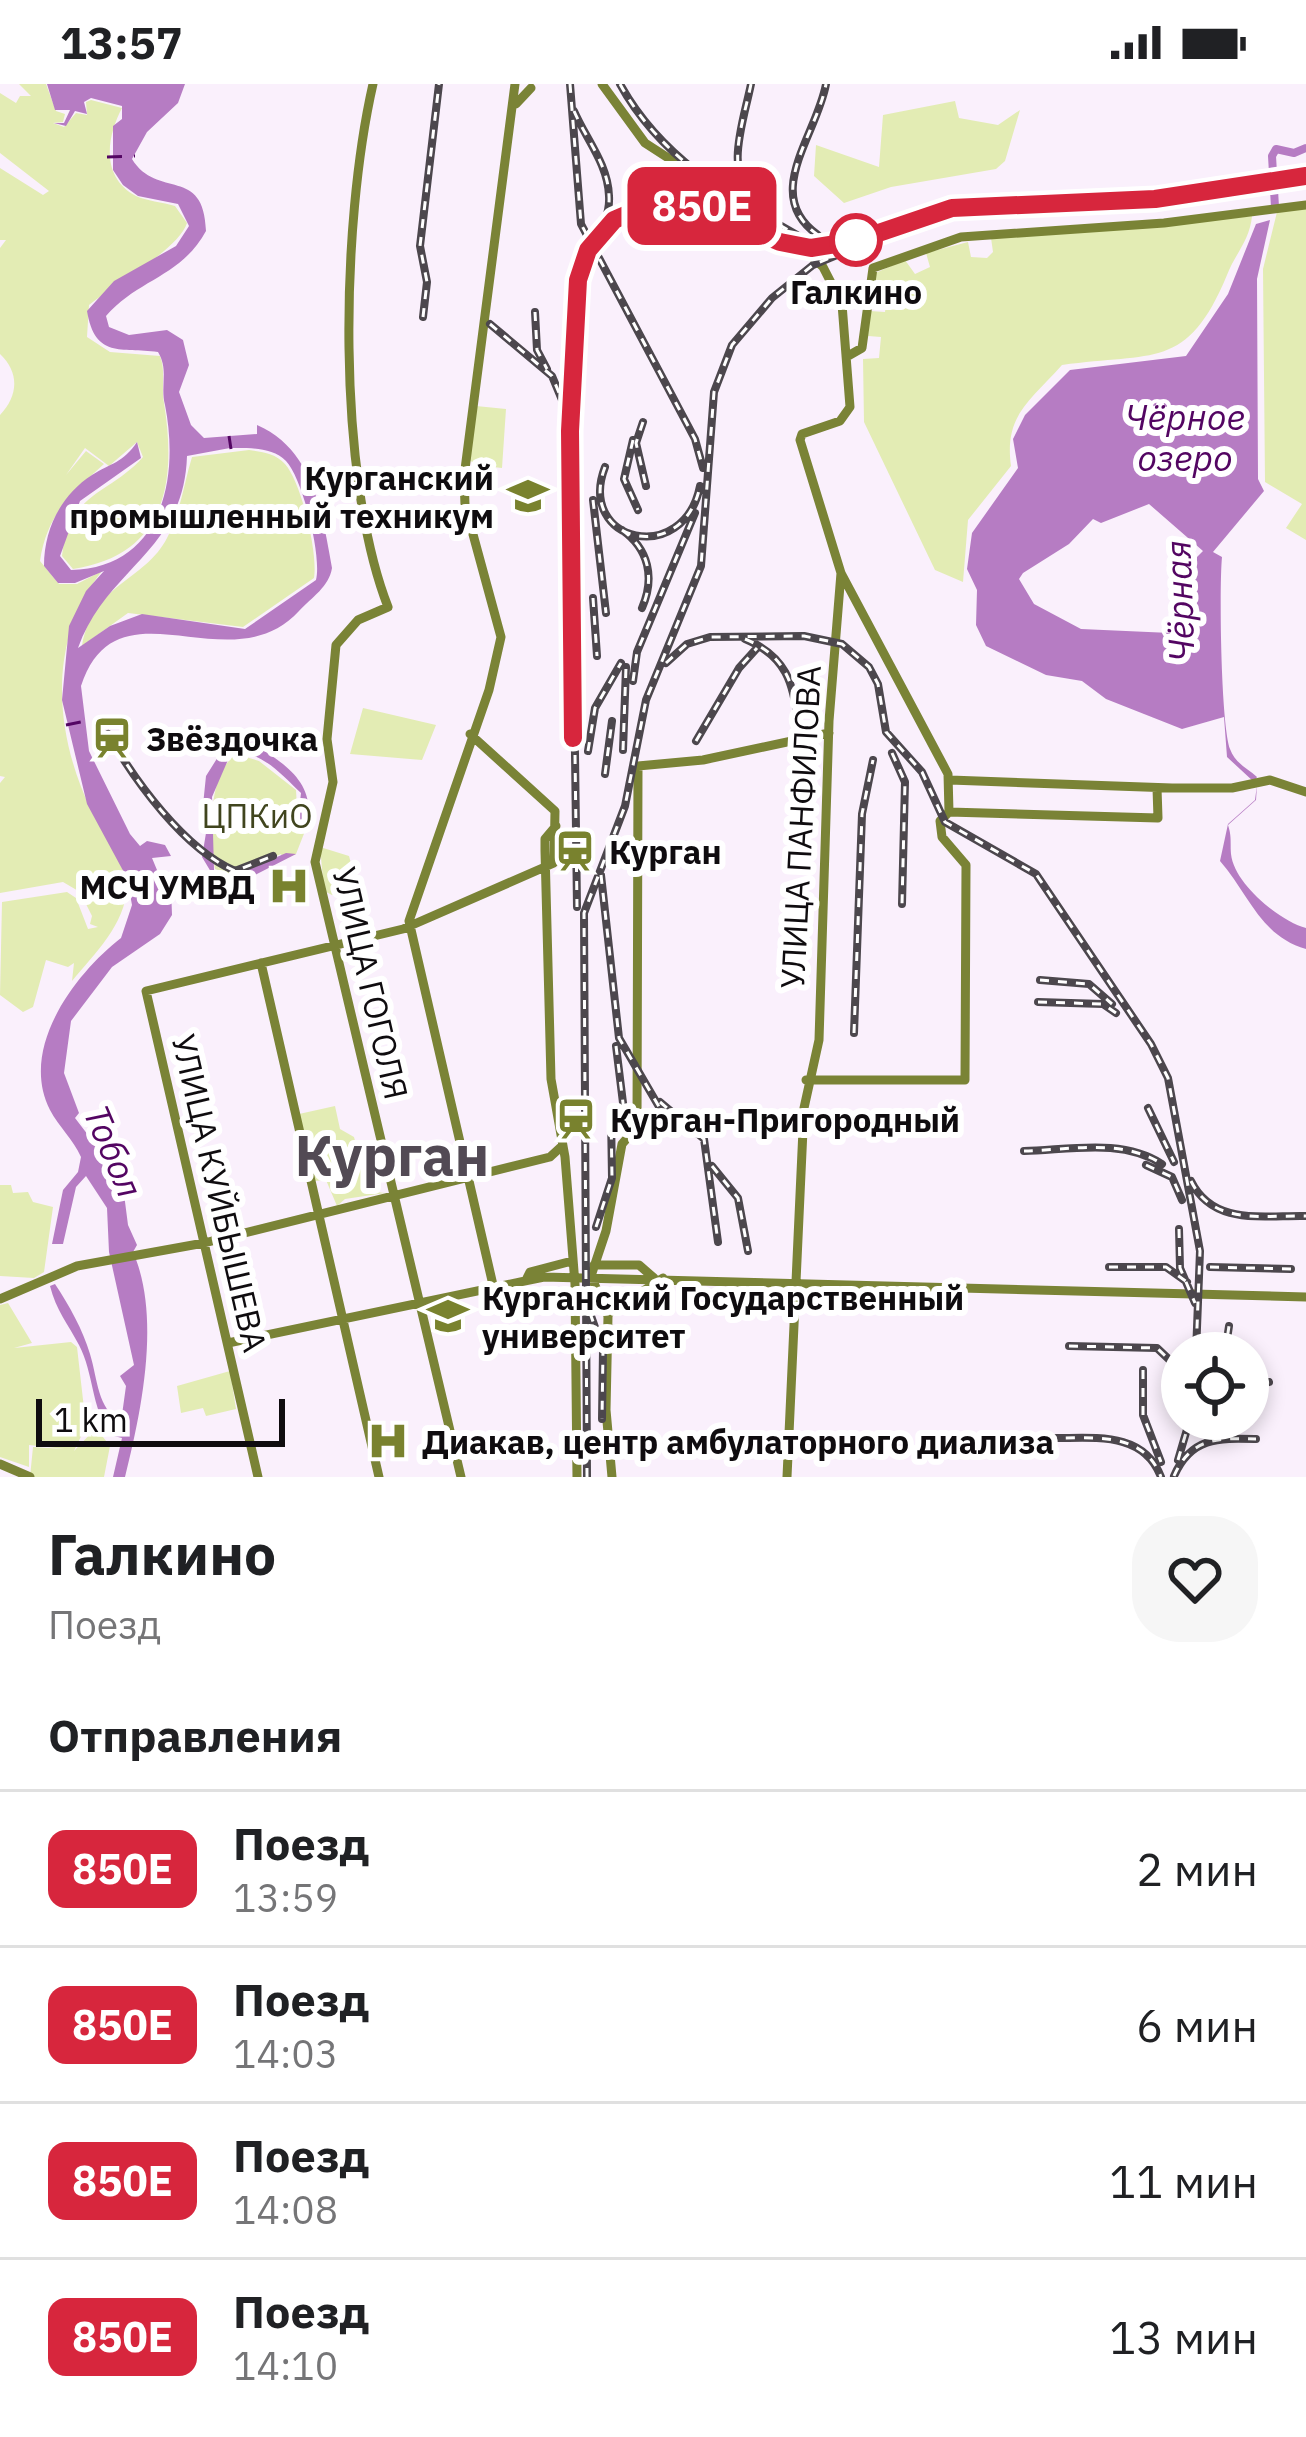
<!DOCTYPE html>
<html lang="ru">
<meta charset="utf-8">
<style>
:root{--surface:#fff;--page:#f6f6f6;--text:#202124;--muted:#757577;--line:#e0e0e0}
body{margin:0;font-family:"IBM Plex Sans",sans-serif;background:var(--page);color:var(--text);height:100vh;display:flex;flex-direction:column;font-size:45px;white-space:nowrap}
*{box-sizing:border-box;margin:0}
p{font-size:39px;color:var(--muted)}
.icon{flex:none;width:66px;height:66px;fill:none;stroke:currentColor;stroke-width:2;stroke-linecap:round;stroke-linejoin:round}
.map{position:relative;height:1393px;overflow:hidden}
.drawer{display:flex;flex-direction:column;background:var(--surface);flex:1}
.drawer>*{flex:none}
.badge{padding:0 24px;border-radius:18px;font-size:42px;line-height:78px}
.controls{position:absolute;left:1161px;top:1248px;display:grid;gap:24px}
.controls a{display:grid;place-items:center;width:108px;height:108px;border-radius:50%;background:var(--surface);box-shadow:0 6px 18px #0003;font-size:60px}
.scale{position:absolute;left:36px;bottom:30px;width:249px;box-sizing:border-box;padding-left:12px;border:6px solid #0f0c0f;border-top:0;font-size:33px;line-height:42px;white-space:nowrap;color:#0f0c0f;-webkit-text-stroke:9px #fff;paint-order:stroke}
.map>.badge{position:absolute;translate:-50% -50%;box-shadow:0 0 0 6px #fff}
h2{padding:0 48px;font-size:45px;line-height:108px}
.round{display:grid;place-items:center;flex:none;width:126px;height:126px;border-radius:48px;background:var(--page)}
.headline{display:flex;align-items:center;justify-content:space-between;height:204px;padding:0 48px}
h1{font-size:57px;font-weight:700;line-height:90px}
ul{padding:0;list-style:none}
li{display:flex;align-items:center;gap:36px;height:156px;padding:0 48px;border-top:3px solid var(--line)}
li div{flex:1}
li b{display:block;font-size:45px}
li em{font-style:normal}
li .badge{min-width:132px;font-weight:700;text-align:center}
.status{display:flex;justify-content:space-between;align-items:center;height:84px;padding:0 60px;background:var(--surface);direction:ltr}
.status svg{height:33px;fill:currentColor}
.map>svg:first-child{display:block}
.green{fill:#e3ecb4}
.water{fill:#b67cc3;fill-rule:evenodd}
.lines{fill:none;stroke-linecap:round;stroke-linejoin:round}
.river{stroke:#b67cc3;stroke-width:8}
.ferry{stroke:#530562;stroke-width:3;stroke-dasharray:15 12;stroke-linecap:butt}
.major{stroke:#7a8336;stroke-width:9}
.rail-casing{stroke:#4c474d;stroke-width:8}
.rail{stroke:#fff;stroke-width:3;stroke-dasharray:9;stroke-linecap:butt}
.line-casing{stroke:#fff;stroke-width:27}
.line{stroke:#d7263d;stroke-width:18}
.stop-dot{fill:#fff;stroke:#d7263d;stroke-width:6}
.labels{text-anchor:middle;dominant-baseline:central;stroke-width:12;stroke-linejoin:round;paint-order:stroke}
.stop-label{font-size:33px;font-weight:bold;fill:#0f0c0f;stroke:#fff}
.poi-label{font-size:33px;font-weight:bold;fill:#0f0c0f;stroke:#fff;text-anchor:start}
.park-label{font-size:33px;fill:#40451e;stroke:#fff}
.street-label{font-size:33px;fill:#0f0c0f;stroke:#fff}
.water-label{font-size:36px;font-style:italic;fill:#530562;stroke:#fff}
.town-label{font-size:57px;font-weight:bold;fill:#524a54;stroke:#fff}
</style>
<div class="status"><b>13:57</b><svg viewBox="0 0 49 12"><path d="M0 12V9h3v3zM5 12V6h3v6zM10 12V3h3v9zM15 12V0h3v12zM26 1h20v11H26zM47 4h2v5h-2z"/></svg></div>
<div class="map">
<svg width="1306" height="1393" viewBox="0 0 1306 1393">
<rect width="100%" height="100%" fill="#faf0fc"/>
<!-- green -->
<path class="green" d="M19 0H46L56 27 65 30 63 38 53 39 64 43 76 29 87 31 86 18 91 16 122 24C107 52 100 93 136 112 146 117 163 118 175 122L187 139C178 166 115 200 89 221L87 253 110 268 160 272C166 287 161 303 164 319 177 400 165 471 73 485L62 472C69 407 108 412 143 373L137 358 109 382 85 364 66 391 86 367 104 380C71 410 47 430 40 477L59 500H77L102 487C47 557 54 648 91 726 104 752 123 774 127 803 125 841 95 869 72 897L74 879 68 883 46 876 33 923 23 928 0 911 2 818 67 808 76 814 88 845 98 843 90 840 92 832 80 808 63 798 0 809V699L5 693 0 692V331C18 312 20 289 0 270V164L6 156H0V84L43 111 49 107 0 69V9L16 19 20 12H31Z
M955 17 959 34 998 41 1020 26 1005 77 996 85 891 103 844 119 814 92 816 61 879 83 883 31Z
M1306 124V456L1286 444 1302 420 1265 398 1263 185 1277 128Z
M1252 132C1250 156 1235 170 1227 191 1187 287 1154 268 1062 281 1030 317 1004 331 1011 382L968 436 963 498 935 486 864 338 863 275 879 274 881 253 868 252 870 227 885 228 888 200 873 198V190L905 176 915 190 930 183 926 169 968 158 971 173 987 174 993 168 991 154Z
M476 322 506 325 502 384 475 381 469 375Z
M249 366C263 368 275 369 285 380 302 399 318 470 314 494L243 543 128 529 82 562C93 499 145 497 167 454 180 430 184 399 192 373Z
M363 624 436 641 422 676 350 670Z
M236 670 259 677 296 706 298 741 307 742 296 770 283 776 281 770 232 792 215 785C210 752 207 691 236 670Z
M320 763 349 772 358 805 332 811 324 807Z
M335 1022 340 1045 354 1053 361 1079 379 1077 382 1096 369 1099 367 1107 385 1109 345 1115 337 1122 326 1096 315 1097 299 1030Z
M0 1101H11L13 1109 28 1108 33 1118 53 1123 44 1188 34 1194 0 1192Z
M8 1219 32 1259 14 1264 71 1258 77 1263 86 1342 74 1367 96 1344 110 1362 104 1393H30L33 1363 65 1365 29 1361V1383L0 1373V1221Z
M230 1287 236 1325 206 1332 203 1324 181 1329 177 1302Z"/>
<!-- water -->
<path class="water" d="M47 0H185L178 19 147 48 132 75C157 116 204 81 206 147 181 193 138 195 106 232L109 243 129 251 167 246 183 256 189 281 179 308 191 341 204 354 257 350V341C314 366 322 429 332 484 329 503 312 513 299 527 230 602 117 492 81 602L89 667 130 750 140 762 147 757 165 761 171 772 152 774 162 798 171 803 172 831 160 850 112 883 71 937 64 989 79 1029 75 1034 98 1064 99 1056 91 1051 95 1045 105 1048V1075L124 1110 128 1141 137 1161 133 1168C161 1232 142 1325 125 1393H113L122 1354 110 1351C91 1322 94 1290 79 1261 68 1240 56 1226 50 1202L55 1200C69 1221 83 1246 90 1270 98 1296 97 1324 121 1338L126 1302 120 1292 134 1281 109 1168 107 1124 86 1092 76 1103 63 1160H52L63 1106 78 1088 81 1073C73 1055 59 1043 50 1026 18 963 77 888 121 854L132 821 127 794 87 720 62 616 69 542 86 507 104 487 75 499H58L44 482C44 445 61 411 92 391 111 379 123 379 137 358L141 374 80 417 60 472 71 486C161 484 180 396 165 321 160 301 169 286 158 268 121 263 95 275 87 227L114 197 176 162 189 142 178 120 138 112 123 101 113 86V42L122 35V22L91 14 84 18 87 30 75 27 66 42 54 39H64L70 26H55ZM230 364C249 364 272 363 286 377 303 395 322 473 316 496L245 545 142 530 110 542 78 564C107 483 184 468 187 372Z
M1270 136 1257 195 1258 395 1264 407 1213 468 1222 473C1219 505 1221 639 1230 665 1235 679 1247 684 1257 693L1254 698 1227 673 1224 633 1182 645 1106 615 1082 597 1046 591 986 562 976 541 977 506 967 485 972 449 1018 384 1013 355 1025 331 1070 286 1186 272 1228 210 1256 140ZM1149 420 1203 467 1195 475 1193 550 1081 545 1034 520 1019 495 1023 489 1069 460 1093 435 1101 439Z
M250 658C280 677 314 695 308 736L297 743 301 709C282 691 259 664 231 669L212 713 214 786 232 793 286 769 296 770 251 793 217 798 202 773 210 725 203 721 206 692 223 665Z
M1257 701 1256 716 1228 741C1232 753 1230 759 1231 770 1234 800 1280 837 1306 844V865C1260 852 1249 810 1220 777L1228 740 1255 716Z"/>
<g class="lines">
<!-- river -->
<path class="river" d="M1275 123 1272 72 1276 65 1294 69 1306 64"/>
<!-- ferry -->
<path class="ferry" d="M107 73 135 72
M229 352 231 365
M66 641 81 638"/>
<!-- major -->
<path class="major" d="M373 0C341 140 336 389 388 523L358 536 336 561 327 655 333 698 315 778 461 1393
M602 0 645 59 792 154 823 183 842 220 850 323 840 337 802 350 800 356 841 489 948 690 949 728
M516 20 531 4
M848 272 862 264 873 184 961 153 1164 139 1306 121
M950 696 1172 704H1232L1270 696 1306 708
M949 728 1158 734 1157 704
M556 742 545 755V767L551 995 565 1073 575 1200 577 1393
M261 879 379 1393
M806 996H965L966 781 942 753 940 737 949 728
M594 1181H639L654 1194
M527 1194 530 1188 572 1177
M493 1201 409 837 489 606 501 553 465 421 464 393 515 0
M0 1215 77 1182 204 1159 550 1073 562 1062
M608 1230 663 1194
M228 1259 544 1193 1306 1213
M0 1380 30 1393
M258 1393 146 907 403 845 554 779 555 727 470 650
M612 1393 606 1326 608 1232 591 1192 606 1147 622 1060 637 1043 638 682 703 676 829 649
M787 1393 804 1024 819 956 829 637 841 489"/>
<!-- rail casing -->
<g class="rail-casing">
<path id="rail" d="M570 0 581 140 695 355 703 384
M620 0C660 73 726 111 797 151
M751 0C743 40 724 86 754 120
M574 27C586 55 608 80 609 112 611 143 585 160 579 188 569 235 572 335 579 383
M818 151C761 111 817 51 826 0
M594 156C677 60 747 177 837 161
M535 228 537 266 547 285
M423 233 427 198 420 162 439 0
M490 240 552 292 567 328
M643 338 636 359 646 402
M633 356 624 395 638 426
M571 365 577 823
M605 383C576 459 684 483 700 402
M593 416 606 529
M622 446C649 465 655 494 642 524
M593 514 597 572
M745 555C786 572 794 599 798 640
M666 579 687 560 710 553 804 552 842 560 869 583 878 600 886 648 922 688 945 738 1036 790 1151 960 1168 994 1200 1167 1196 1269
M633 597 637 568 695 429
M108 650C135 697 184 765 235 787L273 772
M696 657 739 584 757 564
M623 666 626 583
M588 667 595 624 621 579
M892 669 905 698 902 820
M605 690 612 637
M601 791 619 954 672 1045
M1040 896 1089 900 1112 920
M1038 918 1103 920 1116 929
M854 949 862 730 873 676
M616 962 624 1027
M660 1018 704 1055 718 1158
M1148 1024 1174 1078
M1024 1067C1069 1066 1122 1054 1162 1080
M1146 1081 1172 1093 1182 1116
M712 1082 738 1114 748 1167
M1191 1097C1213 1142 1263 1131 1306 1132
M596 1143 612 1094 611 1031
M1179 1145 1180 1184 1195 1219
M1109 1183H1166L1187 1198
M1210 1183 1291 1185
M590 1229 603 1266 602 1335
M1069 1262 1157 1264 1176 1282 1182 1297
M1225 1269 1229 1242
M1143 1286V1331L1161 1378
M1248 1302 1269 1298
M1048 1354C1090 1355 1143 1345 1161 1393
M1178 1376 1190 1335
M1174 1392C1191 1353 1218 1354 1256 1355
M587 1393 584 829 625 722 646 616 701 482 714 308 732 261 772 214 813 181 940 128 1168 115 1306 94"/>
</g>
<!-- rail -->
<use href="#rail" class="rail"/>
</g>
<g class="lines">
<!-- line casing -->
<g class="line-casing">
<path id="line" d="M573 654 570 347 578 196 588 166 614 136 653 119 685 118 780 158 811 164 855 157 952 124 1155 115 1306 92"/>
</g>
<!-- line -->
<use href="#line" class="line"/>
</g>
<!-- icons -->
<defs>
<g id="university-bare" transform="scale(3.24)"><path d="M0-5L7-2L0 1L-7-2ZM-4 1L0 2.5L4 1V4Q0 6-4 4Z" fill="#79822e" stroke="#fff" stroke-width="2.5" paint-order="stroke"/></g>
<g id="station-bare" transform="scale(3.24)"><path d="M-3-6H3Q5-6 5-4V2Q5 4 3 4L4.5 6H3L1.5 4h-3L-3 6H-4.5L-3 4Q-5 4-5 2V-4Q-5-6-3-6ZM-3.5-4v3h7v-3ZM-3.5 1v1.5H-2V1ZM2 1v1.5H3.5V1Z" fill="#79822e" stroke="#fff" stroke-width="2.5" paint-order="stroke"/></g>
<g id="hospital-bare" transform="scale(3.24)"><path d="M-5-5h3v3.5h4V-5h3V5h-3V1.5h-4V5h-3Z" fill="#79822e" stroke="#fff" stroke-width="2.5" paint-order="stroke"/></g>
</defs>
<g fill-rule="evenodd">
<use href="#university-bare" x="528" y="412"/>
<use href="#station-bare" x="112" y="654"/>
<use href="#station-bare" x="575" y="767"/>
<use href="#hospital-bare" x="289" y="802"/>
<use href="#station-bare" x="576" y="1035"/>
<use href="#university-bare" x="448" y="1232"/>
<use href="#hospital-bare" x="388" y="1357"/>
</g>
<!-- markers -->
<circle class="stop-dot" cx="856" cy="156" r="24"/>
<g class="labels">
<!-- stop labels -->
<g class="stop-label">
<text x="856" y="207">Галкино</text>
</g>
<!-- poi labels -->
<g class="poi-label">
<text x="494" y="393" text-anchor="end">Курганский<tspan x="494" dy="38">промышленный техникум</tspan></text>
<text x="146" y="654">Звёздочка</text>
<text x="609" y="767">Курган</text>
<text x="255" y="802" text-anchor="end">МСЧ УМВД</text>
<text x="610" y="1035">Курган-Пригородный</text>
<text x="482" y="1213">Курганский Государственный<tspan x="482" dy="38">университет</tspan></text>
<text x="422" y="1357">Диакав, центр амбулаторного диализа</text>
</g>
<!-- park labels -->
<g class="park-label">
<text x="257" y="731">ЦПКиО</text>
</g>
<!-- street labels -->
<g class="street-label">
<text transform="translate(800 743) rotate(-87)">УЛИЦА ПАНФИЛОВА</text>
<text transform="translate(371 899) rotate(77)">УЛИЦА ГОГОЛЯ</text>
<text transform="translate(220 1109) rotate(77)">УЛИЦА КУЙБЫШЕВА</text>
</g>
<!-- water labels -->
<g class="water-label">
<text x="1185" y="332">Чёрное<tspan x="1185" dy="41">озеро</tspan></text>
<text transform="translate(1179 517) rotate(-92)">Чёрная</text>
<text transform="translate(114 1067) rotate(67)">Тобол</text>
</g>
<!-- town labels -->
<g class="town-label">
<text x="392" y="1071">Курган</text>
</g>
</g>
</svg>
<div class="controls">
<a><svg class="icon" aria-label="locate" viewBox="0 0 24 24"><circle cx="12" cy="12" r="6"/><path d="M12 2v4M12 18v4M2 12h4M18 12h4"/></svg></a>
</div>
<div class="scale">1 km</div>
<b class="badge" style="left:702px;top:122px;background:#d7263d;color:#fff">850Е</b>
</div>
<section class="drawer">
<div class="headline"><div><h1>Галкино</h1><p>Поезд</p></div><a class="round"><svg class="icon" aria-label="heart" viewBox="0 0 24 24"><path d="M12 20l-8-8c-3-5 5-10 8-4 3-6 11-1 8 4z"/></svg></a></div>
<h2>Отправления</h2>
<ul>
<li><span class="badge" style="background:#d7263d;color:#fff">850Е</span><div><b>Поезд</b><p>13:59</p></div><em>2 мин</em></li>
<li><span class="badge" style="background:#d7263d;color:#fff">850Е</span><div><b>Поезд</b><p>14:03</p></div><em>6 мин</em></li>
<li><span class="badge" style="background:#d7263d;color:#fff">850Е</span><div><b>Поезд</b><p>14:08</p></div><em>11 мин</em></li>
<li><span class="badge" style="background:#d7263d;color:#fff">850Е</span><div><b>Поезд</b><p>14:10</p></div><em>13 мин</em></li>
</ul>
</section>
